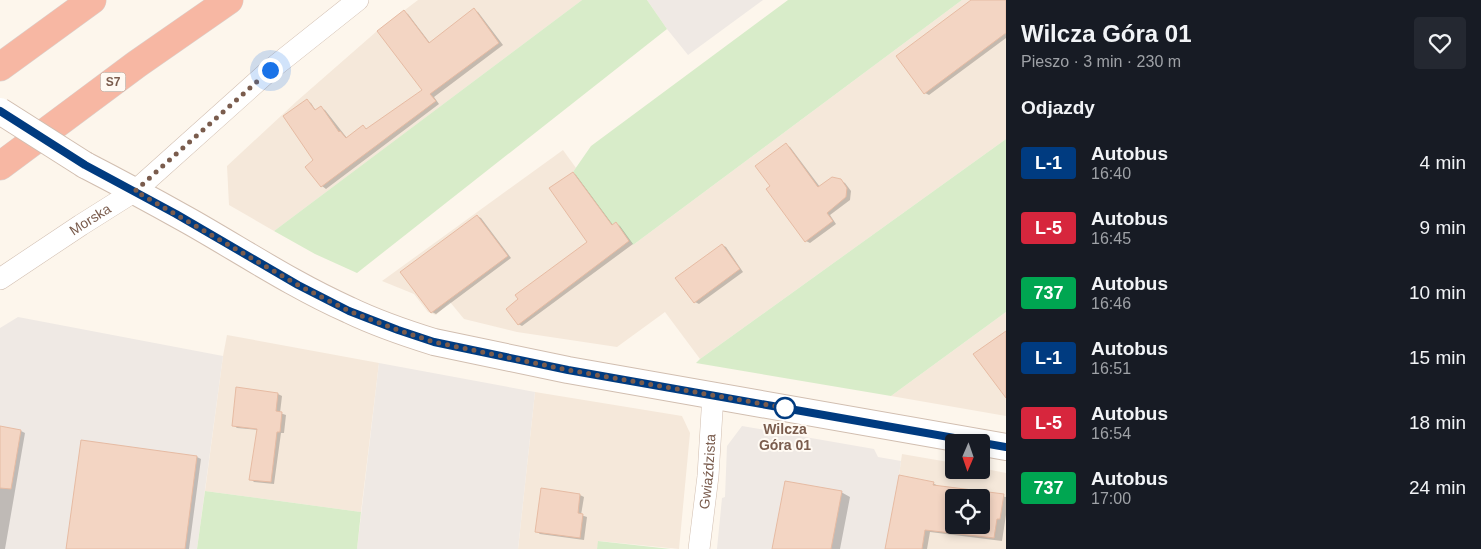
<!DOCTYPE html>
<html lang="pl">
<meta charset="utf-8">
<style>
:root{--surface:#171b24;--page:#242831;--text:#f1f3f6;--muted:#9ea1a6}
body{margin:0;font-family:Helvetica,sans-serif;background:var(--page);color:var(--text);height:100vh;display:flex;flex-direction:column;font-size:19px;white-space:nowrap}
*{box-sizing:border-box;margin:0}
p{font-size:16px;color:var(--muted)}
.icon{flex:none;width:28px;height:28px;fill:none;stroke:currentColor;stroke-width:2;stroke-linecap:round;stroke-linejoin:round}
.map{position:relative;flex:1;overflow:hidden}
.sheet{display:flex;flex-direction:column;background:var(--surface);width:475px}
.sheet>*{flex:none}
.badge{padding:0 10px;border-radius:4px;font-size:18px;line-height:32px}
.needle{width:32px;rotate:182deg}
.tools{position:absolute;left:945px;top:434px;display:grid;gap:10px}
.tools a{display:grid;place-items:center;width:45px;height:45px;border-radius:5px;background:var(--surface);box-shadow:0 2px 8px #0003;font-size:25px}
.you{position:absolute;width:25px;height:25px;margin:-12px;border:4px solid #fff;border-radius:50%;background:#1a73e8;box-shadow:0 0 0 8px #1a73e833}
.map>.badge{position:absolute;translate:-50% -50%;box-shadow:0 0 0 2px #fff}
h2{padding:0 15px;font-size:19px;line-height:45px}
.round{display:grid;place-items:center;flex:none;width:52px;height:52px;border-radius:5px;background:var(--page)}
.summary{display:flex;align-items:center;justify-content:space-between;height:85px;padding:0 15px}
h1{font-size:24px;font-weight:700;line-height:38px}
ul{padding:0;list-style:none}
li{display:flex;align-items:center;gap:15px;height:65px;padding:0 15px}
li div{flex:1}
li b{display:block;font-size:19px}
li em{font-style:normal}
li .badge{min-width:55px;font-weight:700;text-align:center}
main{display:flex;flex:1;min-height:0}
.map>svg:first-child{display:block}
.residential{fill:#f5e8da;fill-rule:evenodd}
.industrial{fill:#efe9e4}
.green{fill:#d8ecc9}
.shadow{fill:#0003;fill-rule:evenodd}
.building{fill:#f3d5c3;stroke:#e6bba3;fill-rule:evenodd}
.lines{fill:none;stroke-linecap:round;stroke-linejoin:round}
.minor-casing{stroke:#d1beb0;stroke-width:22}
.tertiary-casing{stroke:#d1beb0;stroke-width:28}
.motorway-casing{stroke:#dad1cd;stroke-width:29}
.minor{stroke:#fff;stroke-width:21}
.tertiary{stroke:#fff;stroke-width:26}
.motorway{stroke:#f7b7a3;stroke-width:28}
.tertiary-bridge-casing{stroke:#d1beb0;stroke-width:28;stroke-linecap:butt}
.tertiary-bridge{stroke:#fff;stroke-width:26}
.line-casing{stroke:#fff;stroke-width:11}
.line{stroke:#003b80;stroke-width:8}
.walk{stroke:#7a5c4d;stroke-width:5;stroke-dasharray:0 9}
.stop-dot{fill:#fff;stroke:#003b80;stroke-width:2.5}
.labels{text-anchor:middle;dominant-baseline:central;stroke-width:4;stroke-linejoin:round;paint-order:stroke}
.shield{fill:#fffaf3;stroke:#a28b7f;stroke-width:1}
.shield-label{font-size:12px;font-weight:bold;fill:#7a5c4d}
.street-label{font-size:14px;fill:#7a5c4d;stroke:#fffaf3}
.stop-label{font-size:14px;font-weight:bold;fill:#7a5c4d;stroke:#fffaf3}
</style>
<main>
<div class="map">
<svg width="1006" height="549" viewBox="0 0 1006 549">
<rect width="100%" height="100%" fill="#fdf6ec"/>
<!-- residential -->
<path class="residential" d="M418 0H582L274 231 229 205 227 166 297 101 377 31Z
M962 0H1006V139L700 359 665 312 617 347 517 332 464 319 450 302 436 315 428 312 414 294 382 281 563 150 576 168 573 172 612 225 616 222 633 245Z
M1006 312V416L891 396Z
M227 335 379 363 361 512 205 491 223 356Z
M535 392 682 416 690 433 679 549 599 541 597 549H518Z
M902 454 954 463V470H981V468L1006 473V549H922L899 475ZM954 498H981V525H954Z"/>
<!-- industrial -->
<path class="industrial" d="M647 0H763L688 55 667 29Z
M18 317 223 356 197 549H0V328Z
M379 363 535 392 518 549H357Z
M742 426 874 449 878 457 901 461 899 475 934 482 922 549H717L722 498 725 497 727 446Z"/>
<!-- green -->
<path class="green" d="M582 0H647L667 29 357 273 315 254 274 231Z
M788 0H962L633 245 616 222 612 225 573 172 591 146Z
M1006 139V312L891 396 696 363 700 359Z
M205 491 361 512 357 549H197Z
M598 541 671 549H597Z"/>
<!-- shadow -->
<path class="shadow" d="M989 0H1006V38L929 95 925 93Z
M474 10 478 12 503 45 434 97 439 104 326 189 322 186 307 167 315 161 307 101 311 103 316 111 321 108 325 110 347 138 363 127 367 129 424 90 404 12 408 14 430 43Z
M786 145 790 147 820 187 840 180 845 183 851 191 850 200 830 215 836 224 810 243 806 241 771 186Z
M573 173 576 175 613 225 616 223 620 226 633 244 522 326 518 324 589 242Z
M477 216 481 218 511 258 436 314 432 312Z
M722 245 726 247 743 272 699 304 695 302Z
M237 389 278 394 282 396 280 413 286 415 284 433H281L274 484 254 482 251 479 258 430 237 428 233 425Z
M0 428 21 431 25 433 5 549H0Z
M197 457 201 459 189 549H72Z
M933 483 938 486 1006 497V515L1002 541 930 532 927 549H887ZM954 498H981V525H954Z
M841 492 850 497 840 549H774Z
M580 495 584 497 581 515 587 517 584 540 540 534 536 531Z"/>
<!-- building -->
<path class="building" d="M971 0H1006V33L924 94 896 56Z
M474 8 499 43 430 94 436 101 321 187 305 167 313 160 283 116 307 99 315 110 321 106 339 132 340 131 346 138 363 125 366 129 422 90 377 31 404 10 429 43Z
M786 143 818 187 832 177 841 179 847 188 846 197 827 213 833 221 805 242 766 189 770 186 755 166Z
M573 172 612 225 616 222 629 241 518 325 506 309 518 299 515 295 587 242 549 188Z
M477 215 508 256 431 313 400 272Z
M722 244 740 269 694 303 675 278Z
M1006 331V398L973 354Z
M236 387 278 393 276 411 282 412 280 432H277L271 482 249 480 257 429 232 426Z
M0 426 21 430 11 489 0 488Z
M81 440 197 456 185 549H66Z
M899 475 934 482 933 485 1004 494 1000 519H997L994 538 925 530 922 549H885ZM954 498H981V525H954Z
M785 481 842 491 831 549H772Z
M541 488 580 494 578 513 583 514 580 538 535 532Z"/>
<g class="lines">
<!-- minor casing -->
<g class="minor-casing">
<g id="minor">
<path id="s1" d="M0 279 81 225 135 191 270 70 358 0"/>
<path id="s2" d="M699 549 708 476 713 395"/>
</g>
</g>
<!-- tertiary casing -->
<g class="tertiary-casing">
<path id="tertiary" d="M85 165C120 183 155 202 189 221 242 251 293 285 349 310 376 323 405 333 434 342L568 370 1006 447"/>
</g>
<!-- motorway casing -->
<g class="motorway-casing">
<path id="motorway" d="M0 67 92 0
M0 166 137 64 229 0"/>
</g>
<!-- minor -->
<use href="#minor" class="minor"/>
<!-- tertiary -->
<use href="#tertiary" class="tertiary"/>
<!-- motorway -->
<use href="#motorway" class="motorway"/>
<!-- tertiary-bridge casing -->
<g class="tertiary-bridge-casing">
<path id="tertiary-bridge" d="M0 111 85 165"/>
</g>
<!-- tertiary-bridge -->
<use href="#tertiary-bridge" class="tertiary-bridge"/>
</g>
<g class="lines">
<!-- line casing -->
<g class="line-casing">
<path id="line" d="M0 111 85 165 176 214 298 285 349 311 398 330 434 342 568 370 1006 447"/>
</g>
<!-- line -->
<use href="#line" class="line"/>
<!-- walk -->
<path class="walk" d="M270 70 135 191 298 285 349 311 398 330 434 342 568 370 792 409 785 408"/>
</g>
<!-- markers -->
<circle class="stop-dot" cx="785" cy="408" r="10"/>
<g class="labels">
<!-- shield labels -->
<rect class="shield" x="100.5" y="72.5" width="25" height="19" rx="4"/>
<g class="shield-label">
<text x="113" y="82">S7</text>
</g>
<!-- street labels -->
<g class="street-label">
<text stroke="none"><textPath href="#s1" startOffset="108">Morska</textPath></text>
<text stroke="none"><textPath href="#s2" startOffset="78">Gwiaździsta</textPath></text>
</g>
<!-- stop labels -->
<g class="stop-label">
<text x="785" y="429">Wilcza<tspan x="785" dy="16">Góra 01</tspan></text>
</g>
</g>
</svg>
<div class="tools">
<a><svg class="needle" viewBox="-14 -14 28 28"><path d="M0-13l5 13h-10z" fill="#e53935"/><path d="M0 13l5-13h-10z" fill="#9ea1a6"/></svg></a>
<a><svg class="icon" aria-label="locate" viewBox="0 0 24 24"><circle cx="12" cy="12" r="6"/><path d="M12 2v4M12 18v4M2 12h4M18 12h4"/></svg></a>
</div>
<div class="you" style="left:270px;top:70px"></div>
</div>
<section class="sheet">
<div class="summary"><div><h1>Wilcza Góra 01</h1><p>Pieszo · 3 min · 230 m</p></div><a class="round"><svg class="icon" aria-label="heart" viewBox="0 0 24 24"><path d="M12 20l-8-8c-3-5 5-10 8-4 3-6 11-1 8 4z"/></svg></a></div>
<h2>Odjazdy</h2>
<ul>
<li><span class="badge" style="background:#003b80;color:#fff">L-1</span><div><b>Autobus</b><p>16:40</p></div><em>4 min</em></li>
<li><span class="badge" style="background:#d7263d;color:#fff">L-5</span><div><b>Autobus</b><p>16:45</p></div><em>9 min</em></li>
<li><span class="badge" style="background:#00a651;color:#fff">737</span><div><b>Autobus</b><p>16:46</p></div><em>10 min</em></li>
<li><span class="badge" style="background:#003b80;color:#fff">L-1</span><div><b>Autobus</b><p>16:51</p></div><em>15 min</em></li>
<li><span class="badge" style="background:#d7263d;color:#fff">L-5</span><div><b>Autobus</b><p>16:54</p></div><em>18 min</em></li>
<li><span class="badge" style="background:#00a651;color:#fff">737</span><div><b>Autobus</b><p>17:00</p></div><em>24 min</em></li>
</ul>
</section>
</main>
